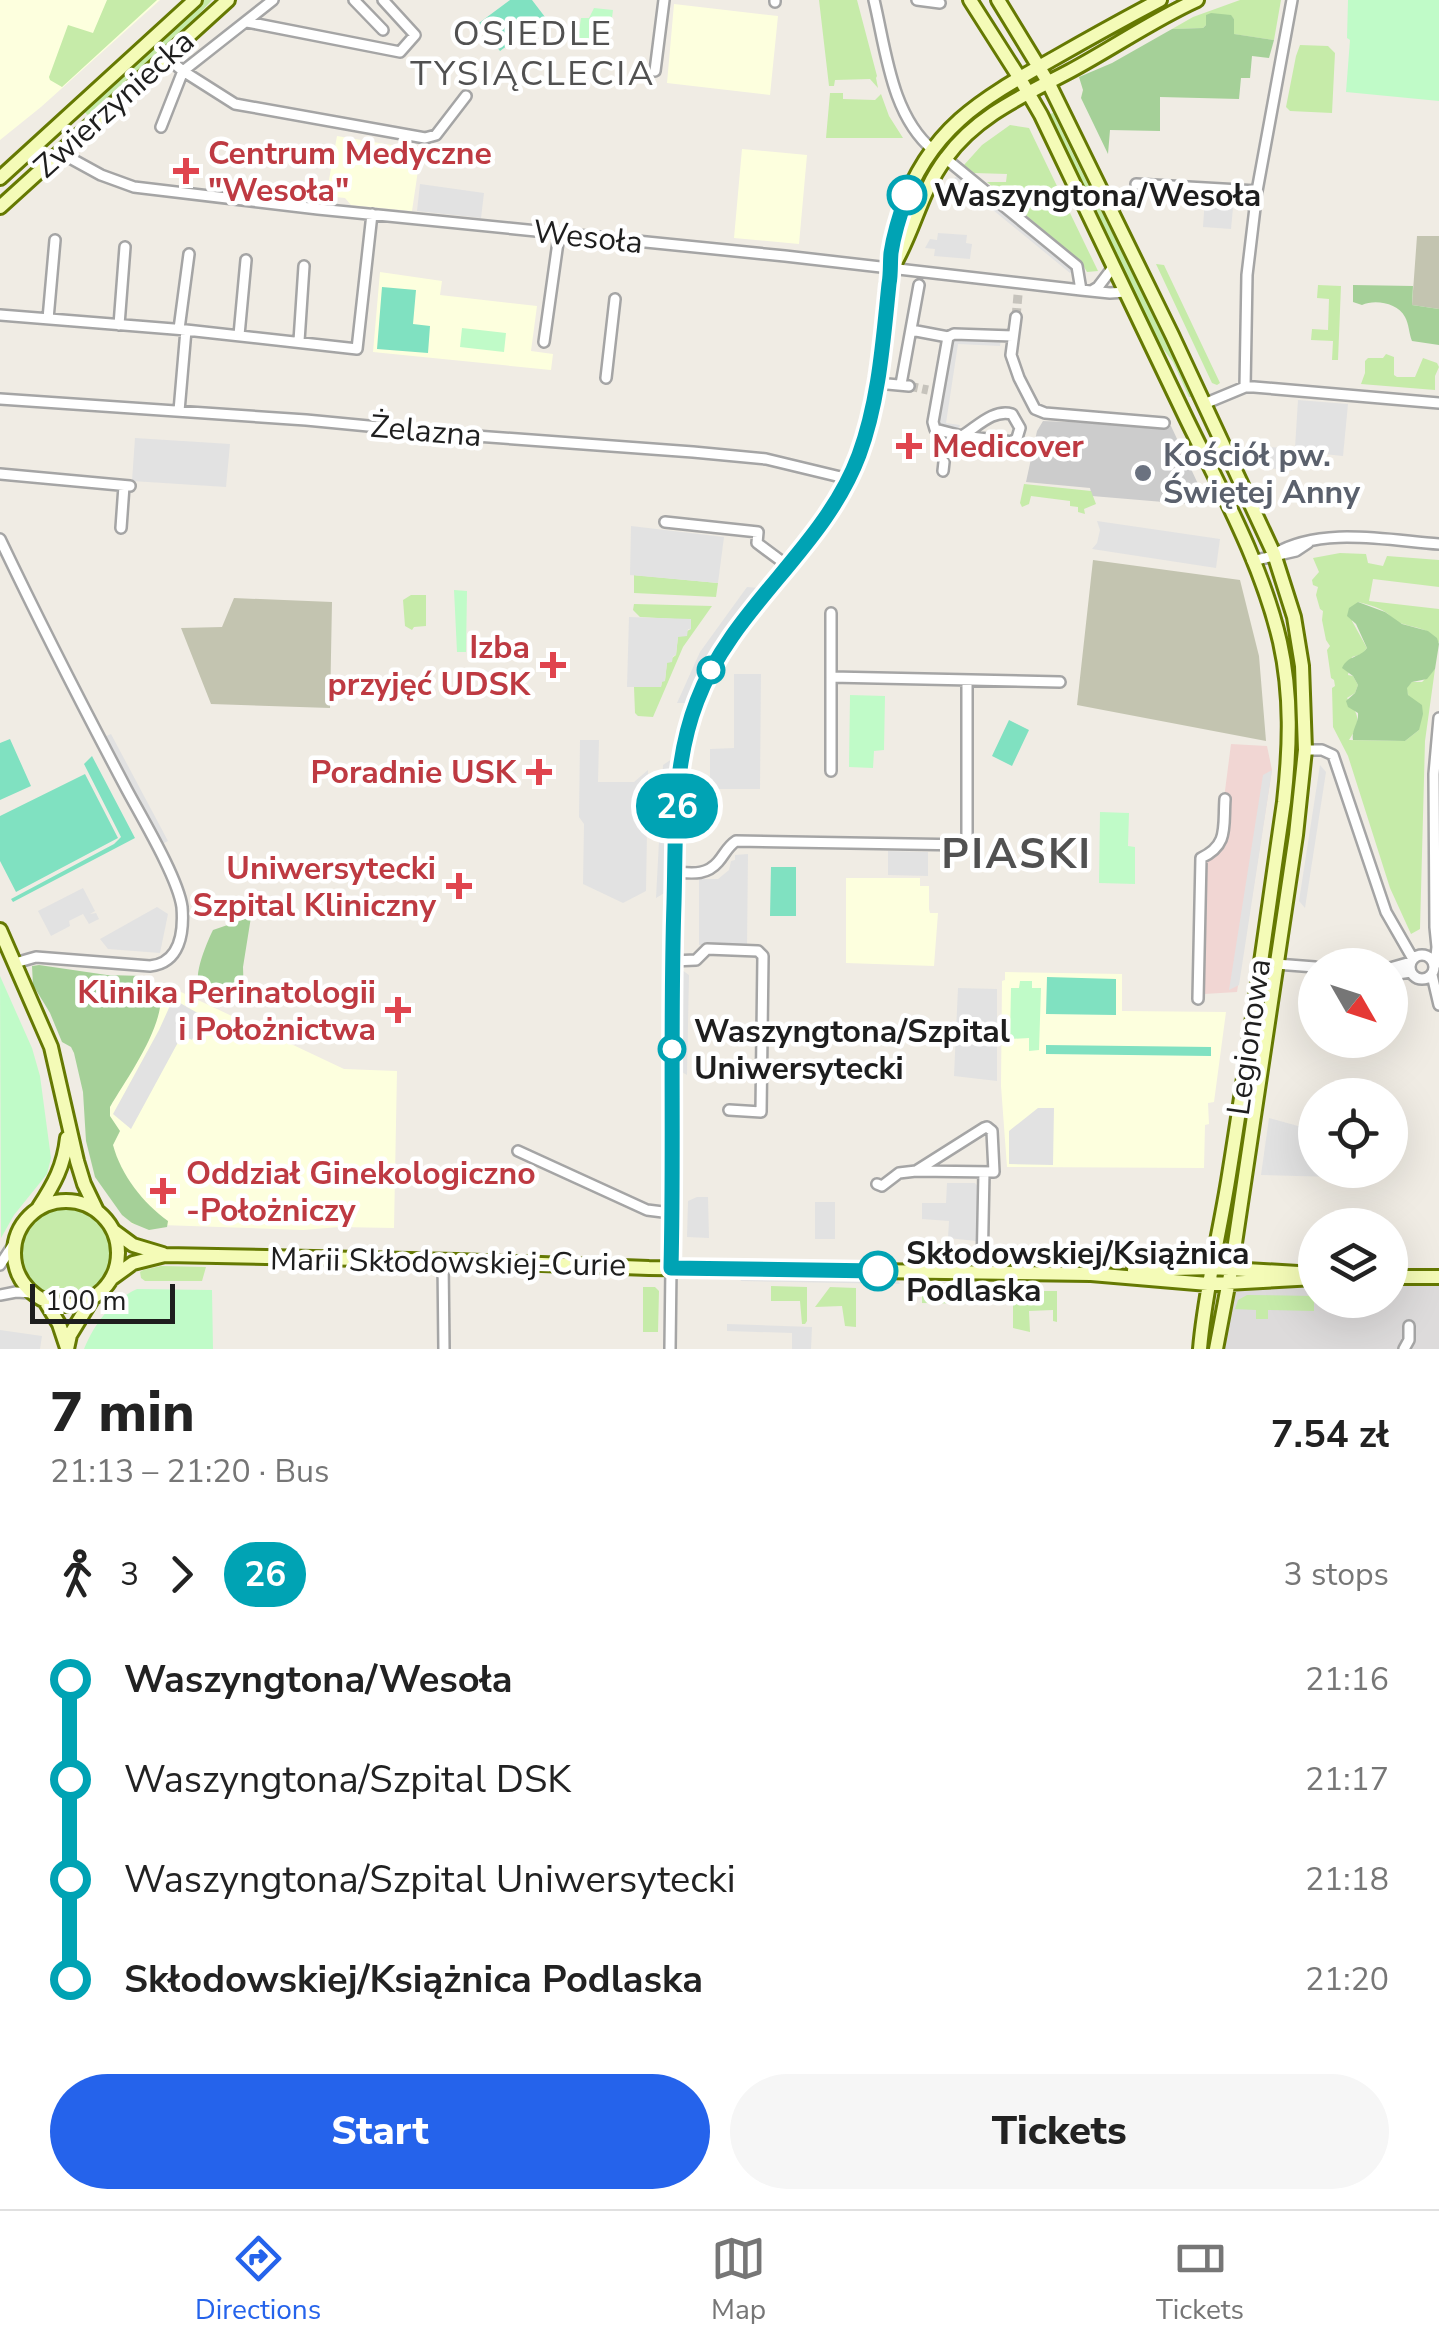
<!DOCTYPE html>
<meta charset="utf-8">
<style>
:root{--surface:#fff;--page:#f6f6f6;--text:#222;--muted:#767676;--line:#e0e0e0;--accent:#2563eb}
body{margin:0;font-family:"Nunito Sans",sans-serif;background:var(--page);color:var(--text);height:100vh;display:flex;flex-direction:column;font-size:38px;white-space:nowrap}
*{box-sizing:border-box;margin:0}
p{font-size:32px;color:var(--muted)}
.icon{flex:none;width:55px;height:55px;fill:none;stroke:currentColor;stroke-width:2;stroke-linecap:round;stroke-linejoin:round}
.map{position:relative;height:1349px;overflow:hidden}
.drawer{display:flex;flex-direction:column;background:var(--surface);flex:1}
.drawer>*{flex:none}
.badge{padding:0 20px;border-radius:32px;font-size:35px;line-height:65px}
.needle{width:65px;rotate:129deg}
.tools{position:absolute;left:1298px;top:948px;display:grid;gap:20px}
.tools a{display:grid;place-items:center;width:110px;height:110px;border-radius:50%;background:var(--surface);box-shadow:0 10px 40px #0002;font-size:50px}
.scale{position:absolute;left:30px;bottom:25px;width:145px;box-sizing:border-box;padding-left:10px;border:5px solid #1e1e1e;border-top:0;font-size:28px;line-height:35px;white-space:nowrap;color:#1e1e1e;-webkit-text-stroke:8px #fff;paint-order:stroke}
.map>.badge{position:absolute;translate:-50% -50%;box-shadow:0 0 0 5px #fff}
.legs{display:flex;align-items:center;gap:15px;height:110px;padding:0 50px;font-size:32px}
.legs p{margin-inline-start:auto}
.summary{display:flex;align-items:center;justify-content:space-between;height:170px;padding:0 50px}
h1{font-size:55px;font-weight:800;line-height:75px}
.primary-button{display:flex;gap:20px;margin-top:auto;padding:20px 50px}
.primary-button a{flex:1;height:115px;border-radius:60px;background:var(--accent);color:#fff;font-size:40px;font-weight:800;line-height:115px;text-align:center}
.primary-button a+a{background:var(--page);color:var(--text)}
ul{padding:0 50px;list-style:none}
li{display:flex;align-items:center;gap:35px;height:100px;font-size:38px}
li i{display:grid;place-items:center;width:15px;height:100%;margin:0 12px;background:currentColor}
li i::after{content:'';width:25px;height:25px;margin:-12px;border:8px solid;border-radius:50%;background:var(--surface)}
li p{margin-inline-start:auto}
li:first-child i{background:linear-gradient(#0000 50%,currentColor 0)}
li:last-child i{background:linear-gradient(currentColor 50%,#0000 0)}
.tab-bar{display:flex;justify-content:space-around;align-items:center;height:140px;border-top:2px solid var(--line);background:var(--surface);font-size:28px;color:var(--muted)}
.tab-bar a{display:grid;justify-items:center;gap:5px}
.tab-bar .on{color:var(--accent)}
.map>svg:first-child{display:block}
.residential{fill:#dddbdb}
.commercial{fill:#f1d6d3}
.education{fill:#fdffde}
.religious{fill:#ccc}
.construction{fill:#c3c4b0}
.grass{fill:#c6eba9}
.forest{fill:#a5d098}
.park{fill:#c0fbc8}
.pitch{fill:#80e1c1}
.parking{fill:#e2e2e2}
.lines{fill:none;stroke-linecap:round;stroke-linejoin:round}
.street-tunnel{stroke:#c6c3bc;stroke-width:9;stroke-dasharray:9 4.5;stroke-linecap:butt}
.street-casing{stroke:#a5a5a5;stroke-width:14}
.secondary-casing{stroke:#657902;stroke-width:18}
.street{stroke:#fff;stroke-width:9}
.secondary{stroke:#f4fbb7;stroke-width:12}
.line-1-casing{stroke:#fff;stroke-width:22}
.line-1{stroke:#00a3b4;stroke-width:15}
.health-dot{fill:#e0444e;stroke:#fff;stroke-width:4}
.stop-1-dot{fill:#fff;stroke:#00a3b4;stroke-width:5}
.worship-dot{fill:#6b7280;stroke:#fff;stroke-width:4}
.labels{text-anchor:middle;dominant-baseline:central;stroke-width:9;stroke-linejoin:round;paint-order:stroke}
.street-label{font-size:32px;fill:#1e1e1e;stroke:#fff}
.health-label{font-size:32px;font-weight:bold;fill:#be3a42;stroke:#fff;text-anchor:end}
.stop-label{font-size:32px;font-weight:bold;fill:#1e1e1e;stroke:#fff;text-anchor:start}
.worship-label{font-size:32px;font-weight:bold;fill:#5b616d;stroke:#fff;text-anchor:start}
.neighbourhood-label{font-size:35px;letter-spacing:2.5px;fill:#515151;stroke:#fff}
.district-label{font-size:42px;font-weight:bold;letter-spacing:2.5px;fill:#515151;stroke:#fff}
</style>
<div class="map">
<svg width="1439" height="1349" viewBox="0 0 1439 1349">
<rect width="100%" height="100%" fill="#f0ece4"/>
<!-- residential -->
<path class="residential" d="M1315 1283V1300H1390V1283L1439 1284V1349H1221L1232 1288Z"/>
<!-- commercial -->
<path class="commercial" d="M1231 744 1267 746 1272 770 1237 992 1204 994 1202 992 1203 863 1217 853Z"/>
<!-- education -->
<path class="education" d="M0 0H160L41 107 0 140Z
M674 4 778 16 770 95 667 83Z
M337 136 421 150 412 211 351 205 345 198 326 196Z
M742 149 807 155 799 244 734 238Z
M380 272 442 281 440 295 537 306 531 351 553 354 551 370 373 352Z
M846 878H920V886H929V909L930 913H938L934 966 846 963Z
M1005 972 1122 974V1011L1226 1012 1214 1102 1208 1103 1209 1124 1205 1125 1204 1168 1007 1167 1001 1086 1002 981 1005 980Z
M162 983 344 1069 397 1071 394 1228 339 1227 303 1230 132 1224 125 1213 85 1110 150 987Z"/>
<!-- religious -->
<path class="religious" d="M1043 421 1171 426 1205 499 1199 505 1092 496 1090 488 1026 482 1037 431Z"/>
<!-- construction -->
<path class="construction" d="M1417 236H1439V309L1412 305Z
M1093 560 1240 580 1259 656 1266 741 1077 705Z
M234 598 332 602 330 708 211 704 181 628 222 627Z"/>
<!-- grass -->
<path class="grass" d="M107 0H157L62 87 50 80 49 77 68 25 93 33Z
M204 0H212L181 34 90 118 83 110Z
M819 0H857L877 76 876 78 878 88 870 79 835 80 834 86H829Z
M1240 0H1281L1274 40 1233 34 1234 19 1231 16 1206 25 1203 28 1172 29 1193 17Z
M1300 45 1328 46 1335 53 1332 113 1290 111 1286 107 1296 56Z
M830 93H843V99L875 100 881 94 889 116 903 138H826Z
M1053 113C1099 208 1147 301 1193 397H1189L1173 362 1159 343 1050 114Z
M1010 125 1029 128 1098 271 1087 272 1081 262 987 182H1006L1007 174 974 173 964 165 982 145Z
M1156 264 1164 265 1220 383 1217 385 1212 383Z
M1318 285 1341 286 1338 360H1332L1333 341 1311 340 1312 329 1328 330 1329 299 1317 298Z
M1386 354 1394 357V375L1397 377H1415L1423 358 1437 363 1439 367 1435 376V390L1361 384 1365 373V361L1368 358H1383Z
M1024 484 1091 491 1096 504 1084 509 1085 514 1078 512V507L1070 506V501L1031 496 1029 504 1022 507 1020 503Z
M1340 553 1366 554 1368 563 1383 566 1387 556 1439 560V587L1373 579 1369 601 1439 609V643C1430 628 1419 629 1403 624 1394 622 1390 614 1382 610 1374 606 1366 604 1358 602L1352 621 1367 648 1362 654 1352 657 1348 675 1353 676 1358 685 1355 693 1347 698C1359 716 1362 721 1349 740L1405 741 1419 730 1406 688 1412 682H1422L1435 669 1425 741 1420 929 1411 934 1390 888 1348 756 1333 727 1332 688 1335 686 1334 680 1331 678 1327 650 1330 646 1326 640 1322 620 1323 611 1320 609 1316 595 1318 587 1313 585 1312 580 1319 572 1313 558Z
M634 575 718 583 716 597 634 593Z
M411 595H426V626L414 627 412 630 405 626 403 600Z
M634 604 712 606 683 647 653 717 638 716 635 713 634 687H661L662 681 665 680 667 662 676 655 678 636 691 629V620L640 617 633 610Z
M21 1254a45 45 0 1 1 90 0a45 45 0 1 1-90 0Z
M161 1266H162L206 1267 202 1281H145L141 1278 140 1272 143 1270Z
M771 1286 807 1287V1321L805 1324H802L800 1301H771Z
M643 1287H655L659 1291 658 1332H643Z
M830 1287 856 1288V1327L845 1326 842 1306 815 1307Z
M922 1289 988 1290V1304L922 1303Z
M1013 1291H1057V1322L1053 1321V1310L1029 1311 1030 1332 1013 1328Z
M1247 1295 1314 1296V1311L1268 1310V1319H1256V1310L1235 1309 1238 1300Z"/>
<!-- forest -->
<path class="forest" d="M1211 13 1231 15 1234 19V34L1274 40 1269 58 1252 56 1250 78H1241L1239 99 1160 97V131L1110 130 1108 154 1081 98 1083 90 1079 77 1112 63 1172 29 1203 28 1206 25V15Z
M1353 285 1413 286 1412 305 1439 309V345L1412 341C1409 334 1409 324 1405 317 1398 303 1375 299 1362 305L1353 302Z
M1358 602 1385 612 1402 624 1428 631 1437 638 1439 644 1435 669 1427 679 1412 682 1407 688 1408 695 1422 705 1423 714 1419 730 1405 741 1353 740C1351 730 1359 723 1358 713L1348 707 1346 701 1355 693 1358 685 1353 676 1342 668C1348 655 1360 658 1367 648L1356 624 1347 616 1349 608Z
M251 917 243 967 244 1000 237 1001 198 979C197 967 207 942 213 930Z
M39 965 107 975 143 976 161 991C164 1028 128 1076 110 1107V1116L120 1131 113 1145C121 1175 143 1203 168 1221L167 1227 149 1230 132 1223 122 1215 95 1177 86 1141 83 1092 74 1053 71 1047 62 1042 50 1013 33 985 32 966Z"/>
<!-- park -->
<path class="park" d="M1348 0H1439V101L1346 92 1350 40 1347 38Z
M594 8 613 10 609 41 599 40 598 48 587 47 588 39 578 38 581 18H589Z
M462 328 506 333 504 352 460 347Z
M454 590 467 591 466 652H457Z
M850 695 885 696 884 750 874 751 873 768 849 767Z
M1100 812 1129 813 1128 846 1135 847V884L1099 883Z
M0 976 32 1048 40 1076 51 1158 47 1174 14 1215 1 1238Z
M1020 981H1032V988H1041L1039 1050 1029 1051V1038L1010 1039 1011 988H1019Z
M137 1289 212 1290 213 1349H84C95 1323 111 1301 137 1289Z"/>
<!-- pitch -->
<path class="pitch" d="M510 0H532L545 17 500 51 479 23Z
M382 287 416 290 413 324 430 326 428 353 377 349Z
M1009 720 1029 730 1012 766 992 756Z
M10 739 31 786 0 800V743Z
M92 756 135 838 13 902 11 899 114 844 121 837 84 764Z
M85 774 118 838 16 892 0 861V816Z
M771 867H796V916H770Z
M1047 977 1116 979V1015L1046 1014Z
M1046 1045 1211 1047V1056L1046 1054Z"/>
<!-- parking -->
<path class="parking" d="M959 175 1075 270 1070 273 954 178Z
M420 184 484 193 481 218 417 211Z
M1205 196 1234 197 1231 229 1203 227Z
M938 233 967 235 966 243 972 244 970 259 934 256 935 249 925 248 930 239 937 240Z
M952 337 1001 339 1000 346 958 344 946 423 960 425 958 432 938 429Z
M1298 400 1348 404 1343 456 1294 451 1292 471 1268 468V464L1265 463 1266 447 1295 448Z
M135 438 230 444 226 487 132 481Z
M1097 521 1220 539 1216 568 1092 549 1097 543 1100 530Z
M631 526 724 537 718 583 630 575Z
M747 587 759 588 710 656 688 703H677L700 652Z
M629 617 691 619V629H688L687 636 678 637 676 655 673 656 672 662 667 663 665 681 662 682 661 687H627Z
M734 674H761L760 789H710V749L734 748Z
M111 734 168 841 160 845 104 737Z
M580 740H599L598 782H634L648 770 646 891 623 903 583 884 584 824 579 817Z
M672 759 666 892 656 898 663 765Z
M1320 765 1326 772 1305 908 1299 901Z
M1272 770 1239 985 1229 990 1263 775Z
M888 851 928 852V876L888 875Z
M748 854 747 948 699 945V879H718L729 870 731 861 735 860V855Z
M83 888 95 911 90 914 96 913 99 919 89 924 83 914 69 921 70 926 51 936 38 911Z
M157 907 168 914 160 953 108 949 100 939Z
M682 970 689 975 687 1075 680 1071Z
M958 988 997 989V1081L954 1076Z
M173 999 203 1016 192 1040 182 1035 131 1129 113 1114 159 1030Z
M1038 1108H1054L1053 1165 1009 1164V1131Z
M1269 1118 1298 1126 1315 1127V1170H1336L1335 1177 1261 1175Z
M947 1183H975L978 1187 976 1241 948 1238 949 1221 922 1219V1203H946Z
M697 1197H708L709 1238 687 1237 688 1201Z
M815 1202H835V1239H815Z
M738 1274 895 1276 900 1284 741 1281Z
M727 1324 812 1327 811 1349H792V1333L727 1331Z
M0 1330 42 1336 40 1349H0Z"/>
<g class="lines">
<!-- street-tunnel -->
<path class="street-tunnel" d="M1016 317 1018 295
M909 386 928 390
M944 462 947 444"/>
<!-- street casing -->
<g class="street-casing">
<path id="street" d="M354 0 383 30
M874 0C886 50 891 115 933 150
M917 0 940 3
M775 2V0
M247 22 400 52 415 35 383 0
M166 57 183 71 235 104 425 138 436 135 466 96
M655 71 664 0
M161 127 183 71 273 0
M55 157 70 158 101 175 134 187 318 209 785 256 1081 290 1110 293 1126 292
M945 158 1077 266 1081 290
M1136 184 1257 191
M1093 290 1098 287 1114 266
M0 315 186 330 357 349 372 214
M1016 317 1011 355 1019 378 1035 409 1045 413 1164 423
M48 319 55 240
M119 325 125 247
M179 329 189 254
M911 330 948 337
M239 335 246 260
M299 341 304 266
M544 342 559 235
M606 378 615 299
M877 383 909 386
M901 384 919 285
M1245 387 1247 275 1257 191 1292 0
M0 399 306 420 462 435 693 452 766 459 849 479
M1204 404 1245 387H1254L1439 403
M179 411 186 330
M962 436 1013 442 1017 438 1020 428 1012 414C993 409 978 426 962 436L935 429 933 422 948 337 954 334 1013 336
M943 471 944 462
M0 474 130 486
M665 522 758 532 757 543 788 566
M121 528 124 486
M0 539C40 623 83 707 127 790 142 818 178 878 182 907 184 933 180 963 150 966L36 957 15 963
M1274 554C1321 526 1386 540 1439 544
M1252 561 1296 551 1308 543
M831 613V771
M831 677 1060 682
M1305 750H1322L1333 755 1386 912 1413 959
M675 872C691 873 706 876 718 862 725 854 727 847 736 841L967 845V681
M1410 967a12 12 0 1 1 24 0a12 12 0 1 1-24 0Z
M672 961 696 960 707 949 758 951 763 956 761 1112 729 1110
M1276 964 1315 967
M1435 965 1437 947 1435 927 1434 774 1439 718
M1390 968 1411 962
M1390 975 1411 972
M1432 975 1439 1005
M1198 999 1201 858C1229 845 1223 827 1225 799
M518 1151 647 1210 671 1213
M877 1184 882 1186 899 1173 916 1171 994 1172 992 1131 987 1127 984 1128 916 1171
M443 1260 444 1349
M0 1265 15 1242
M982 1272 984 1172
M0 1295 16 1292 32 1293
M670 1349 671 1267
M1404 1349 1409 1340V1326"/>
</g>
<!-- secondary casing -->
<g class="secondary-casing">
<path id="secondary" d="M970 0 1019 77 1041 115C1089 216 1138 317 1186 418 1221 490 1262 564 1280 642 1292 696 1290 748 1284 802 1266 926 1249 1051 1229 1175 1220 1233 1205 1290 1200 1349
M998 0 1048 82 1172 335 1274 554 1294 617 1302 666 1305 750 1296 835 1231 1270 1216 1349
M0 178 195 0
M0 207 228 0
M892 268C914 232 920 192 946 158 977 115 1025 95 1070 71 1113 48 1153 20 1197 0
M0 930 51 1047 77 1161 84 1184 97 1211
M14 1253a52 52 0 1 1 104 0a52 52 0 1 1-104 0Z
M39 1207C54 1184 64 1166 67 1138
M114 1231 133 1245 163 1254
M671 1267C674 1145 670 1023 674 901 676 848 673 793 684 741 693 704 709 670 731 638L830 512C866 457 876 395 883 331 888 291 888 250 901 211 929 128 982 99 1053 59 1088 39 1124 19 1160 0
M1134 1270 1212 1268 1298 1273
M1390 1277H1439
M111 1279 133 1263 165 1255 457 1261 649 1268 1091 1274 1208 1284 1315 1278
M45 1301 59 1324 67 1348
M67 1349 70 1335 92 1299"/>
</g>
<!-- street -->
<use href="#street" class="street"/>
<!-- secondary -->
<use href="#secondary" class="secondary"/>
</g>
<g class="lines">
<!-- line-1 casing -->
<g class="line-1-casing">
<path id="line-1" d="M878 1271 671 1268C674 1146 670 1025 674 903 676 835 672 765 697 701 732 607 824 549 859 455 879 401 883 341 889 284 891 273 890 263 891 253 894 233 900 214 907 195"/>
</g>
<!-- line-1 -->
<use href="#line-1" class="line-1"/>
</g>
<!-- markers -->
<g class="health-dot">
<path d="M181 156h10v10h10v10h-10v10h-10v-10h-10v-10h10z"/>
<path d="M904 431h10v10h10v10h-10v10h-10v-10h-10v-10h10z"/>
<path d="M548 650h10v10h10v10h-10v10h-10v-10h-10v-10h10z"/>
<path d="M534 757h10v10h10v10h-10v10h-10v-10h-10v-10h10z"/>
<path d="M454 871h10v10h10v10h-10v10h-10v-10h-10v-10h10z"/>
<path d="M393 995h10v10h10v10h-10v10h-10v-10h-10v-10h10z"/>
<path d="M158 1176h10v10h10v10h-10v10h-10v-10h-10v-10h10z"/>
</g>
<g class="stop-1-dot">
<circle cx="907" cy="195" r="18"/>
<circle cx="711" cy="670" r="12"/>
<circle cx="672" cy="1049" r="12"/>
<circle cx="878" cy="1271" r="18"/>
</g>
<circle class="worship-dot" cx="1143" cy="473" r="10"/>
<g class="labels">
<!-- street labels -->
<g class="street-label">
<text transform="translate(114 104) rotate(-42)">Zwierzyniecka</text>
<text transform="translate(588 237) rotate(6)">Wesoła</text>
<text transform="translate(426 431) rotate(5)">Żelazna</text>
<text transform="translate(1249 1037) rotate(-82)">Legionowa</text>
<text transform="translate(448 1262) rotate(1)">Marii Skłodowskiej-Curie</text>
</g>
<!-- health labels -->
<g class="health-label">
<text x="208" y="153" text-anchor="start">Centrum Medyczne<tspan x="208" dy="37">"Wesoła"</tspan></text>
<text x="932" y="446" text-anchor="start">Medicover</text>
<text x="530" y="647">Izba<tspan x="530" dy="37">przyjęć UDSK</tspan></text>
<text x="516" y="772">Poradnie USK</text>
<text x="436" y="868">Uniwersytecki<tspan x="436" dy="37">Szpital Kliniczny</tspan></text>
<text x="376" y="992">Klinika Perinatologii<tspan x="376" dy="37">i Położnictwa</tspan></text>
<text x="186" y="1173" text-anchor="start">Oddział Ginekologiczno<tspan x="186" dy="37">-Położniczy</tspan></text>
</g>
<!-- stop labels -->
<g class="stop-label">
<text x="934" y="195">Waszyngtona/Wesoła</text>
<text x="694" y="1031">Waszyngtona/Szpital<tspan x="694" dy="37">Uniwersytecki</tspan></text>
<text x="906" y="1253">Skłodowskiej/Książnica<tspan x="906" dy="37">Podlaska</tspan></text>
</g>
<!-- worship labels -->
<g class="worship-label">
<text x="1163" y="455">Kościół pw.<tspan x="1163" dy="37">Świętej Anny</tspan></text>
</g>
<!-- neighbourhood labels -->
<g class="neighbourhood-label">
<text x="533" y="33">OSIEDLE<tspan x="533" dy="40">TYSIĄCLECIA</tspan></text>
</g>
<!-- district labels -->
<g class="district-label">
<text x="1017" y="854">PIASKI</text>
</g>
</g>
</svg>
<div class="tools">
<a><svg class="needle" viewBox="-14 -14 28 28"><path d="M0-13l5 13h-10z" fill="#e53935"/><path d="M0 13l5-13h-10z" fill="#767676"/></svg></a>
<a><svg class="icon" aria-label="locate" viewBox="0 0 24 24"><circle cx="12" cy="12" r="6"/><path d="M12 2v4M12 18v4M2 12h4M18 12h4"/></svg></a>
<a><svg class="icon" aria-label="layers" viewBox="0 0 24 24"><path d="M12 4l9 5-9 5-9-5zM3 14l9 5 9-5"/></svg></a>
</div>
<div class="scale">100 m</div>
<b class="badge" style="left:677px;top:806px;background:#00a3b4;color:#fff">26</b>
</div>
<section class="drawer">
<div class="summary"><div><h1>7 min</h1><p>21:13 – 21:20 · Bus</p></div><b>7.54 zł</b></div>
<div class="legs"><svg class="icon" aria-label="walk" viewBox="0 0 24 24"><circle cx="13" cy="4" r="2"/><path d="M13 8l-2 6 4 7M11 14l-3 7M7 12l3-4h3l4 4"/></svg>3<svg class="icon" aria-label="forward" viewBox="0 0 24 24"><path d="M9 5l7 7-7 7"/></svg><b class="badge" style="background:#00a3b4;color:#fff">26</b><p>3 stops</p></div>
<ul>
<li><i style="color:#00a3b4"></i><b>Waszyngtona/Wesoła</b><p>21:16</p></li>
<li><i style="color:#00a3b4"></i><span>Waszyngtona/Szpital DSK</span><p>21:17</p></li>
<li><i style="color:#00a3b4"></i><span>Waszyngtona/Szpital Uniwersytecki</span><p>21:18</p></li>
<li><i style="color:#00a3b4"></i><b>Skłodowskiej/Książnica Podlaska</b><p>21:20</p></li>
</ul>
<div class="primary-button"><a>Start</a><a>Tickets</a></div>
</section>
<nav class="tab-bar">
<a class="on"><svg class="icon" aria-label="directions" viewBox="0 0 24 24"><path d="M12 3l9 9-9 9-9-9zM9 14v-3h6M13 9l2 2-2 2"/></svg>Directions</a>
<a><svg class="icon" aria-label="map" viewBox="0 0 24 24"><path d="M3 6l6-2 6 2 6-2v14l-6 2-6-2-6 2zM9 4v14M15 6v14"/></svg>Map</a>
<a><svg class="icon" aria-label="tickets" viewBox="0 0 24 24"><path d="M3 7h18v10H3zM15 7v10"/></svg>Tickets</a>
</nav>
